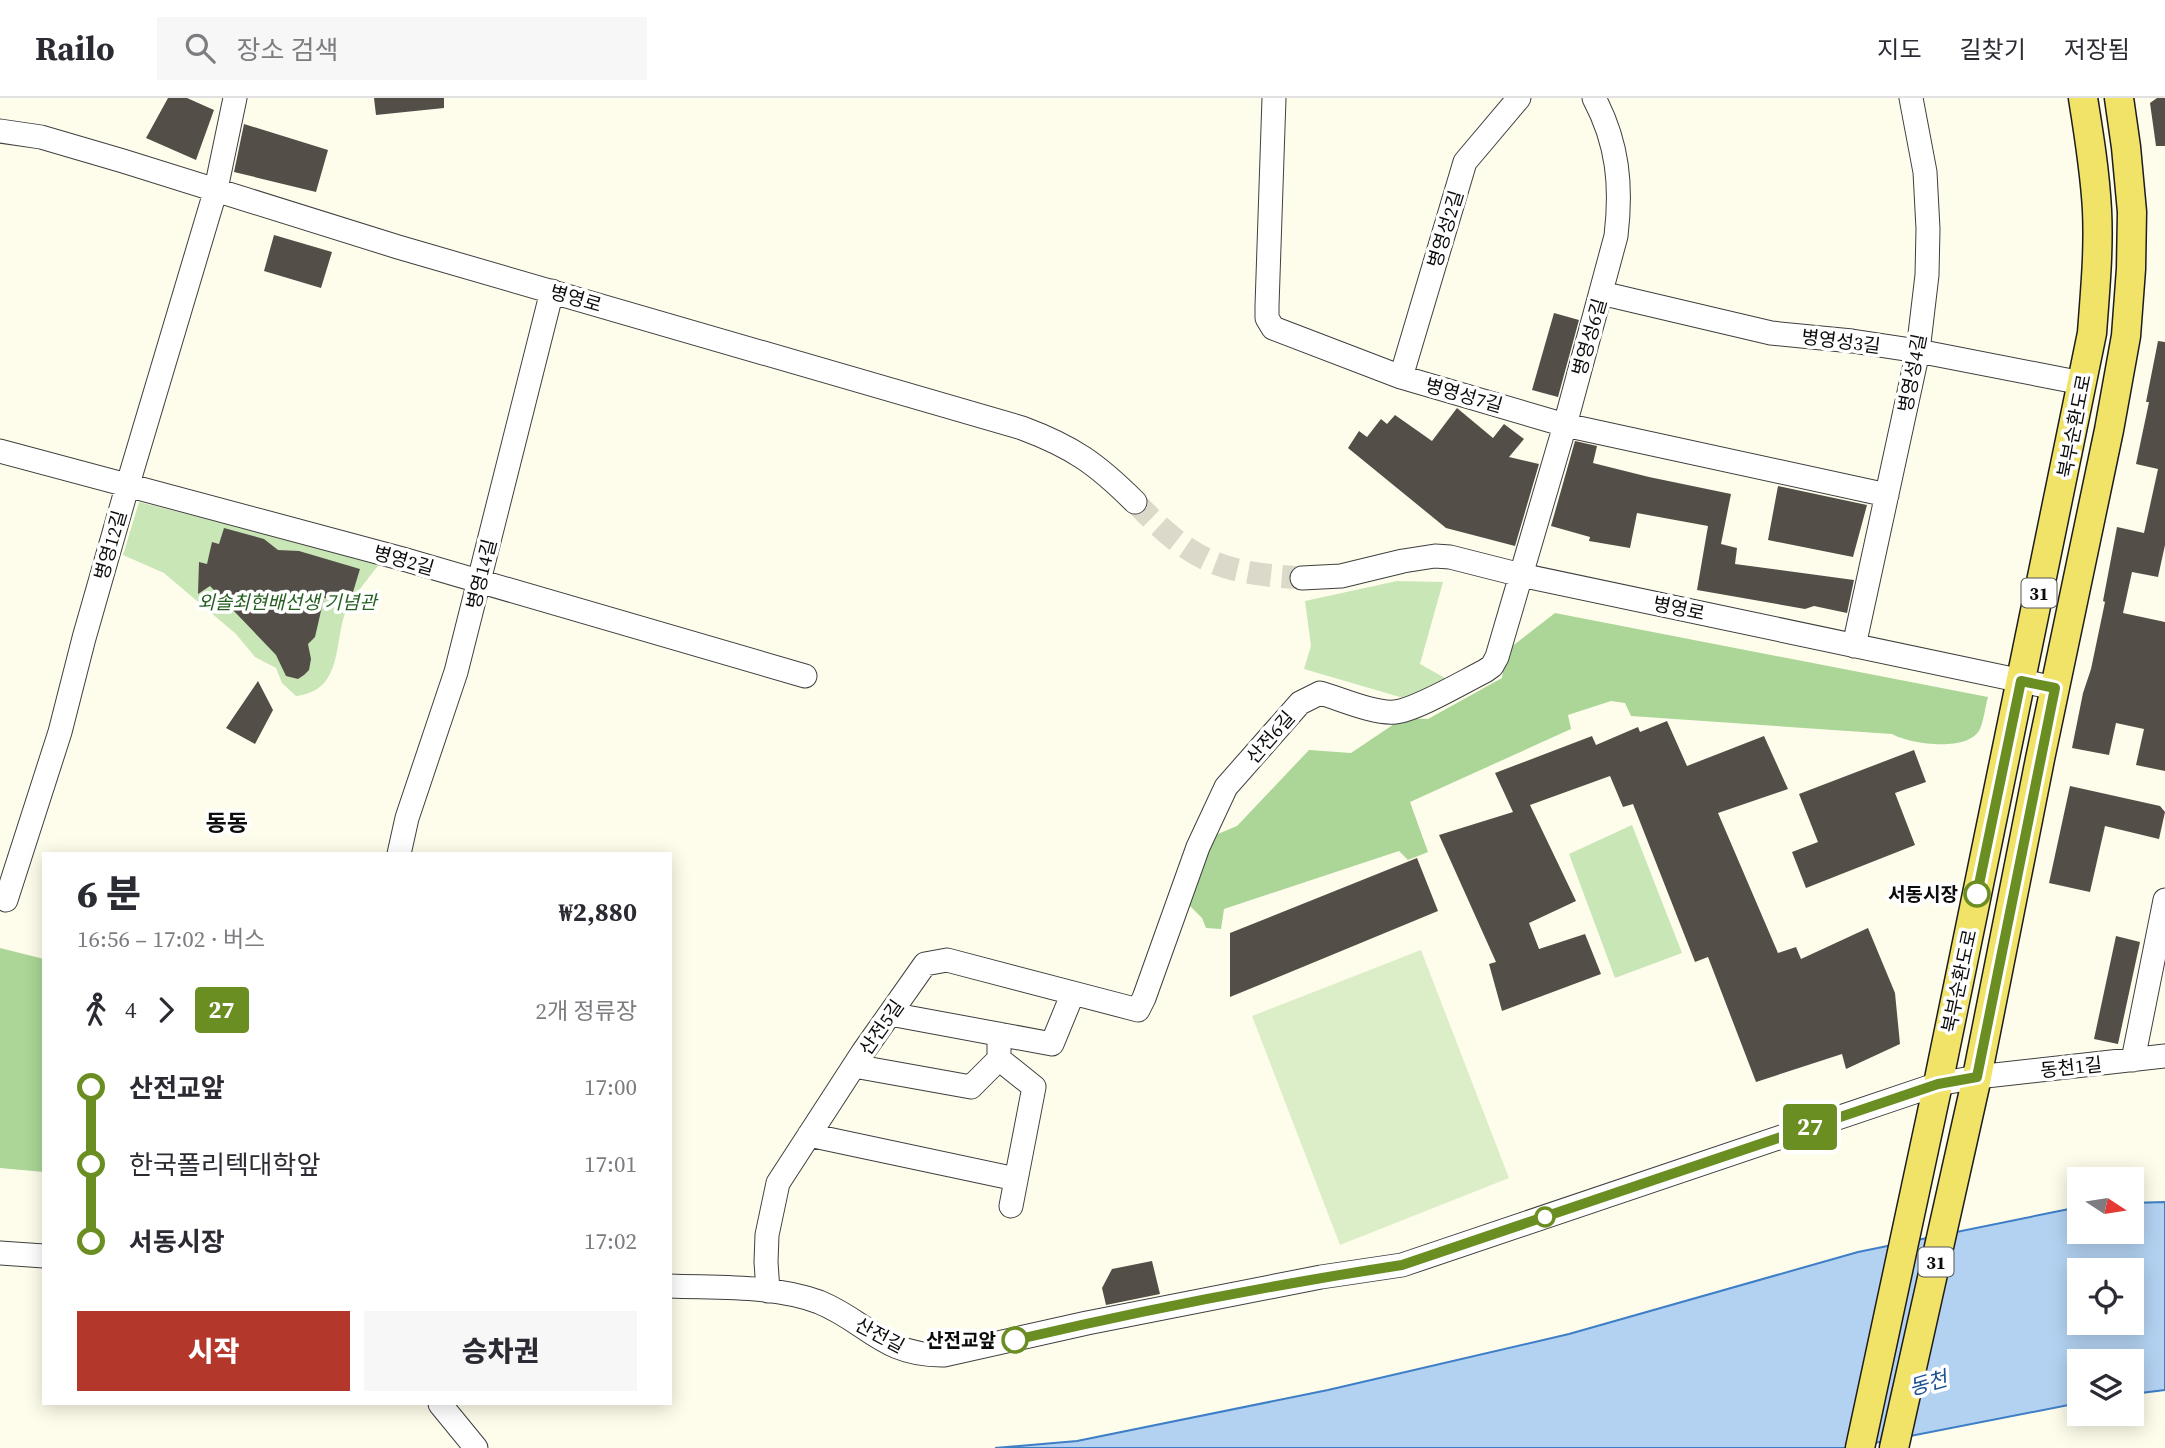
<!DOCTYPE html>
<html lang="ko">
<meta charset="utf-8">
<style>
:root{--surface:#fff;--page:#f7f7f7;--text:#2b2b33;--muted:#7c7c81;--line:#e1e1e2;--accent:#b4372b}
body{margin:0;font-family:"Source Serif 4","Noto Sans KR",serif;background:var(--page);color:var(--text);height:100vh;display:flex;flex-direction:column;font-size:26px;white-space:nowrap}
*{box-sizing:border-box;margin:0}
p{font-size:23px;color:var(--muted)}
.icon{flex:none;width:38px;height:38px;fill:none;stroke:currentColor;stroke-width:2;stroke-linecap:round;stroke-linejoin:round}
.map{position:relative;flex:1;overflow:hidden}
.side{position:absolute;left:42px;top:754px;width:630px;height:553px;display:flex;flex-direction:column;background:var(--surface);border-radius:0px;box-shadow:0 4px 18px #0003}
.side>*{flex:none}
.badge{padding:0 14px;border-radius:5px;font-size:24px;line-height:46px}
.needle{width:46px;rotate:102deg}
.fabs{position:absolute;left:2067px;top:1069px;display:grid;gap:14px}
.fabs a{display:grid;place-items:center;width:77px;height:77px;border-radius:0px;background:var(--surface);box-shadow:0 4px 18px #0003;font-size:35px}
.map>.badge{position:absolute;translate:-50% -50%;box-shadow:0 0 0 4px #fff}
.legs{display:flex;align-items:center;gap:10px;height:77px;padding:0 35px;font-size:23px}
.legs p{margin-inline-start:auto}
.headline{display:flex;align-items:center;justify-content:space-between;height:119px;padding:0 35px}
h1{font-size:38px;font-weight:800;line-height:52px}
.button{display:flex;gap:14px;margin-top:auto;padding:14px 35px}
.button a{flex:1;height:80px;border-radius:0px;background:var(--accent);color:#fff;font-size:28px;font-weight:800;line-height:80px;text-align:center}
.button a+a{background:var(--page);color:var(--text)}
ul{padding:0 35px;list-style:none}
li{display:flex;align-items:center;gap:24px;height:77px;font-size:26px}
li i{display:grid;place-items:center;width:10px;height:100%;margin:0 9px;background:currentColor}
li i::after{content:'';width:18px;height:18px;margin:-9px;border:5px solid;border-radius:50%;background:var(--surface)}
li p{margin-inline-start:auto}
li:first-child i{background:linear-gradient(#0000 50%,currentColor 0)}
li:last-child i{background:linear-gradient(currentColor 50%,#0000 0)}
header{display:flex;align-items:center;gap:42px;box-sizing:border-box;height:98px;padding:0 35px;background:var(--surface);border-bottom:2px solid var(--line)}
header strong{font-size:33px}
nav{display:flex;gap:38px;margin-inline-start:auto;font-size:24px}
.search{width:490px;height:63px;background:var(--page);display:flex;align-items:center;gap:18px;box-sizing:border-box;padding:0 24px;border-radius:0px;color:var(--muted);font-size:26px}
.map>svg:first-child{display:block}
.green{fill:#c9e6b7}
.forest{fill:#abd697}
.pitch{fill:#dceec8}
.water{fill:#b3d2f2;stroke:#3d7ec6;stroke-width:2;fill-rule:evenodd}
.building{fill:#544e49}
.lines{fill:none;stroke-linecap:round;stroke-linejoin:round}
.minor-tunnel{stroke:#dad9ca;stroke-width:23;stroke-dasharray:23 11;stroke-linecap:butt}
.minor-casing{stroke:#3f3f3f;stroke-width:25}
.major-casing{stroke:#1d1d1d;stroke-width:31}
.minor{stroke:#fff;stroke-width:23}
.major{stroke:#f1e268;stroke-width:28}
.line-1-casing{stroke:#fff;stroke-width:16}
.line-1{stroke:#6b8e23;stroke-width:10}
.stop-1-dot{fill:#fff;stroke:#6b8e23;stroke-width:3.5}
.labels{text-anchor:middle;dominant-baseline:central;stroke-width:7;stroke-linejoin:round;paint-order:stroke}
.shield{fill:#fff;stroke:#555;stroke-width:2}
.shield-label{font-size:18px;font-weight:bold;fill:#0c0c0c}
.street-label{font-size:19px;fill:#0c0c0c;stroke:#fff}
.park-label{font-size:19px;font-style:italic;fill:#255f20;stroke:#fff}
.stop-label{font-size:19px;font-weight:bold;fill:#0c0c0c;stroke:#fff;text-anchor:end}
.water-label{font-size:21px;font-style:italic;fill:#1c5196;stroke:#fff}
.quarter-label{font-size:23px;font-weight:bold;fill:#0c0c0c;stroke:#fff}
</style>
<header>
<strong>Railo</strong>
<div class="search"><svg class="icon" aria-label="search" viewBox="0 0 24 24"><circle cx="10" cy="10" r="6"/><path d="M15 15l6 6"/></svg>장소 검색</div>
<nav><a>지도</a><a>길찾기</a><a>저장됨</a></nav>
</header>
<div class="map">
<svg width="2165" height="1350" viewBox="0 0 2165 1350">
<rect width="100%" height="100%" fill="#fefdeb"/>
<!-- green -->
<path class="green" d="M139 404 380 465C370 479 351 500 345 515 334 548 342 593 296 598L282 585 276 570 255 559 236 536 164 475 123 457Z
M1397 483 1443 484 1420 566 1454 585 1417 604 1304 571 1311 548 1305 503Z
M1632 727 1682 855 1615 880 1569 756Z"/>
<!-- forest -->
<path class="forest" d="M1555 515 1988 599C1985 609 1984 622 1980 631 1968 655 1910 646 1892 636L1631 618 1625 605 1611 603 1568 617 1571 631 1410 704 1428 754 1408 762 1399 753 1224 811 1221 831 1206 830 1202 820 1185 803 1213 738 1237 728 1309 652 1351 655 1403 620 1428 621 1502 580 1506 553Z
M0 850 44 861V1074L0 1070Z"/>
<!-- pitch -->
<path class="pitch" d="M1421 852 1509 1080 1340 1147 1252 918Z"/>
<!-- water -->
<path class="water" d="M2165 1104V1292L2132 1296V1264H2079V1305L1849 1350H995L1077 1343 1328 1292 1569 1236 1858 1154 2079 1109V1134H2132V1105ZM2079 1172H2132V1225H2079Z"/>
<!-- building -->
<path class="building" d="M168 0H187L214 12 196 62 146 40Z
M374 0H444V10L376 17Z
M2157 0H2165V48H2156L2150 5Z
M244 26 328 52 316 94 234 74Z
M274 137 332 154 321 190 264 173Z
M1554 215 1579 222 1558 299 1532 292Z
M2158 243 2165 244V447L2158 479 2132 474 2123 515 2165 524V673L2136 667 2144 631 2116 625 2109 657 2072 650 2083 595 2091 571 2105 504 2103 503 2117 429 2144 435 2158 371 2136 366 2149 304H2146Z
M1457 310 1493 340 1504 326 1524 341 1509 359 1539 366 1515 448 1446 430 1348 350 1359 333 1367 339 1381 321 1387 326 1395 317 1432 343Z
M1575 343 1597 348 1593 365 1649 379 1731 396 1721 446 1737 450 1735 466 1854 482 1847 515 1814 508 1805 511 1697 492 1708 428 1637 415 1630 450 1589 443 1590 439 1551 428Z
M1778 388 1867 407 1853 459 1768 442Z
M224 430 264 441 278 452 299 453 360 471 353 494 342 491 340 502 324 500 315 539 308 546 311 561 309 572 304 577 298 581 286 578 276 557 210 488 198 496 199 464 207 466 212 444 219 446Z
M258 583 273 612 255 646 226 630Z
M1667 623 1687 668 1764 638 1788 691 1718 715 1778 855 1796 849 1801 861 1868 830 1895 895 1900 946 1846 971 1842 956 1756 984 1708 859 1695 864 1633 706 1623 709 1610 678 1530 707 1576 803 1529 825 1539 851 1585 836 1601 876 1502 913 1489 866 1496 864 1439 737 1513 714 1495 675 1592 638 1596 647 1638 629 1640 634Z
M1914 652 1926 684 1895 695 1915 747 1806 790 1792 754 1818 744 1799 696Z
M2070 688 2160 708 2165 714 2159 741 2105 728 2090 794 2049 785Z
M1417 760 1438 813 1230 899V835Z
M2116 838 2140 844 2118 946 2094 941Z
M1152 1163 1160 1196 1106 1207 1102 1190 1112 1171Z"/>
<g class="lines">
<!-- minor-tunnel -->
<path class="minor-tunnel" d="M1135 404C1192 464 1220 475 1302 480"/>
<!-- minor casing -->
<g class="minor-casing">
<path id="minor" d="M1274 0 1267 208V220L1273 230 1401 279 1565 327 1887 397
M0 33 41 39 123 63 398 149 1022 330C1073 349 1097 366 1135 404
M1601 195 1771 235 1852 243 1918 253 2082 285
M1401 279 1465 64 1519 0
M0 353 403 461 805 578
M1302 480 1341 478 1403 463 1435 458 1450 459 1521 477 2055 590
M1854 548 1918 253 1927 177 1928 131 1925 74 1911 0
M399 756 407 720 456 574 552 193
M6 802 60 634 84 540 128 386 216 91 235 0
M890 916 1052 946 1073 895
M999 936V961L1034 989 1011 1108
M2133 962 2165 802
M854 968 971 989 999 961
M809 1037 1016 1081
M0 1155 44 1158
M670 1188C718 1190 773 1187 819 1204 868 1224 883 1258 944 1257L1087 1225 1321 1179 1402 1167 1938 986 1977 979 2165 958
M768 1193 766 1164 767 1137 778 1085 863 954 925 866 947 862 1138 912 1144 900 1198 749 1226 689 1300 605 1320 595C1341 601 1374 616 1395 614 1416 612 1463 584 1485 573L1492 568 1497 559 1565 327 1616 138C1622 88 1618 45 1594 0
M440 1306 476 1350"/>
</g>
<!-- major casing -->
<g class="major-casing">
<path id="major" d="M1860 1350 1938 986 2092 235C2095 194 2099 153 2097 112 2095 74 2089 37 2083 0
M1894 1350 1977 979 2040 661 2109 332 2126 238 2131 171 2132 114 2126 49 2119 0"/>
</g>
<!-- minor -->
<use href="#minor" class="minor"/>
<!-- major -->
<use href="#major" class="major"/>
</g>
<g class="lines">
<!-- line-1 casing -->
<g class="line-1-casing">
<path id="line-1" d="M1015 1242C1143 1212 1272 1187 1402 1167L1938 986 1977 979 2055 590 2021 583 1977 796"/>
</g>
<!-- line-1 -->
<use href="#line-1" class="line-1"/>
</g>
<!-- markers -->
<g class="stop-1-dot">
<circle cx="1977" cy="796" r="12"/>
<circle cx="1545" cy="1119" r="9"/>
<circle cx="1015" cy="1242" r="12"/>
</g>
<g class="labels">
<!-- shield labels -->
<g class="shield">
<rect x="2021.5" y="480.5" width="35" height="29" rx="5"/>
<rect x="1918.5" y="1149.5" width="35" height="29" rx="5"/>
</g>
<g class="shield-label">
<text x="2039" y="495">31</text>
<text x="1936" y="1164">31</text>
</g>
<!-- street labels -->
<g class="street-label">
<text transform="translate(1445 131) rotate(-73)">병영성2길</text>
<text transform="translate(576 200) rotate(16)">병영로</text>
<text transform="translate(1589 239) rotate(-74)">병영성6길</text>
<text transform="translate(1841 243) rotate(7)">병영성3길</text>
<text transform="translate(1912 275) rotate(-79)">병영성4길</text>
<text transform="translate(1464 297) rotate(16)">병영성7길</text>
<text transform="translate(2074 328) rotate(-79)">북부순환도로</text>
<text transform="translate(110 447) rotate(-74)">병영12길</text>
<text transform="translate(404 462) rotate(16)">병영2길</text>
<text transform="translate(481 476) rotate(-76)">병영14길</text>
<text transform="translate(1679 510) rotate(12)">병영로</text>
<text transform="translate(1270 639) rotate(-49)">산전6길</text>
<text transform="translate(1959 883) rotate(-78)">북부순환도로</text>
<text transform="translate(881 929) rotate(-55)">산전5길</text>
<text transform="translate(2071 969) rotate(-6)">동천1길</text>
<text transform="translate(880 1237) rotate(28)">산전길</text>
</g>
<!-- park labels -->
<g class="park-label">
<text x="287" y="504">외솔최현배선생 기념관</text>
</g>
<!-- stop labels -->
<g class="stop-label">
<text x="1958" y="796">서동시장</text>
<text x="996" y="1242">산전교앞</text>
</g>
<!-- water labels -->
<g class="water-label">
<text transform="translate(1928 1285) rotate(-16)">동천</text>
</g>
<!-- quarter labels -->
<g class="quarter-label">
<text x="227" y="725">동동</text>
</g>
</g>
</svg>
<div class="fabs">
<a><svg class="needle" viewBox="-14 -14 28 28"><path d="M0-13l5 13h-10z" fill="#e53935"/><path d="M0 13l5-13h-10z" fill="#7c7c81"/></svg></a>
<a><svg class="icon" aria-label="locate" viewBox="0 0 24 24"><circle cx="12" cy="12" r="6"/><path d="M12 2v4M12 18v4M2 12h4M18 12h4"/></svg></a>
<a><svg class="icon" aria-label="layers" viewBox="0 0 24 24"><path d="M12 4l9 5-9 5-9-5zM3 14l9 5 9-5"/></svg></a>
</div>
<b class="badge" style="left:1810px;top:1029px;background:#6b8e23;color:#fff">27</b>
<section class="side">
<div class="headline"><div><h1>6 분</h1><p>16:56 – 17:02 · 버스</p></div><b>₩2,880</b></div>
<div class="legs"><svg class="icon" aria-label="walk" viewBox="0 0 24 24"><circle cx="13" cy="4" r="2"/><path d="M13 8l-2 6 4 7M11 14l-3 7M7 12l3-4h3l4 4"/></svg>4<svg class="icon" aria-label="forward" viewBox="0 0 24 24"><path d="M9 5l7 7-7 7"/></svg><b class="badge" style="background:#6b8e23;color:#fff">27</b><p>2개 정류장</p></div>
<ul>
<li><i style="color:#6b8e23"></i><b>산전교앞</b><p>17:00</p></li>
<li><i style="color:#6b8e23"></i><span>한국폴리텍대학앞</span><p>17:01</p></li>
<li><i style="color:#6b8e23"></i><b>서동시장</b><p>17:02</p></li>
</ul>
<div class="button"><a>시작</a><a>승차권</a></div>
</section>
</div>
